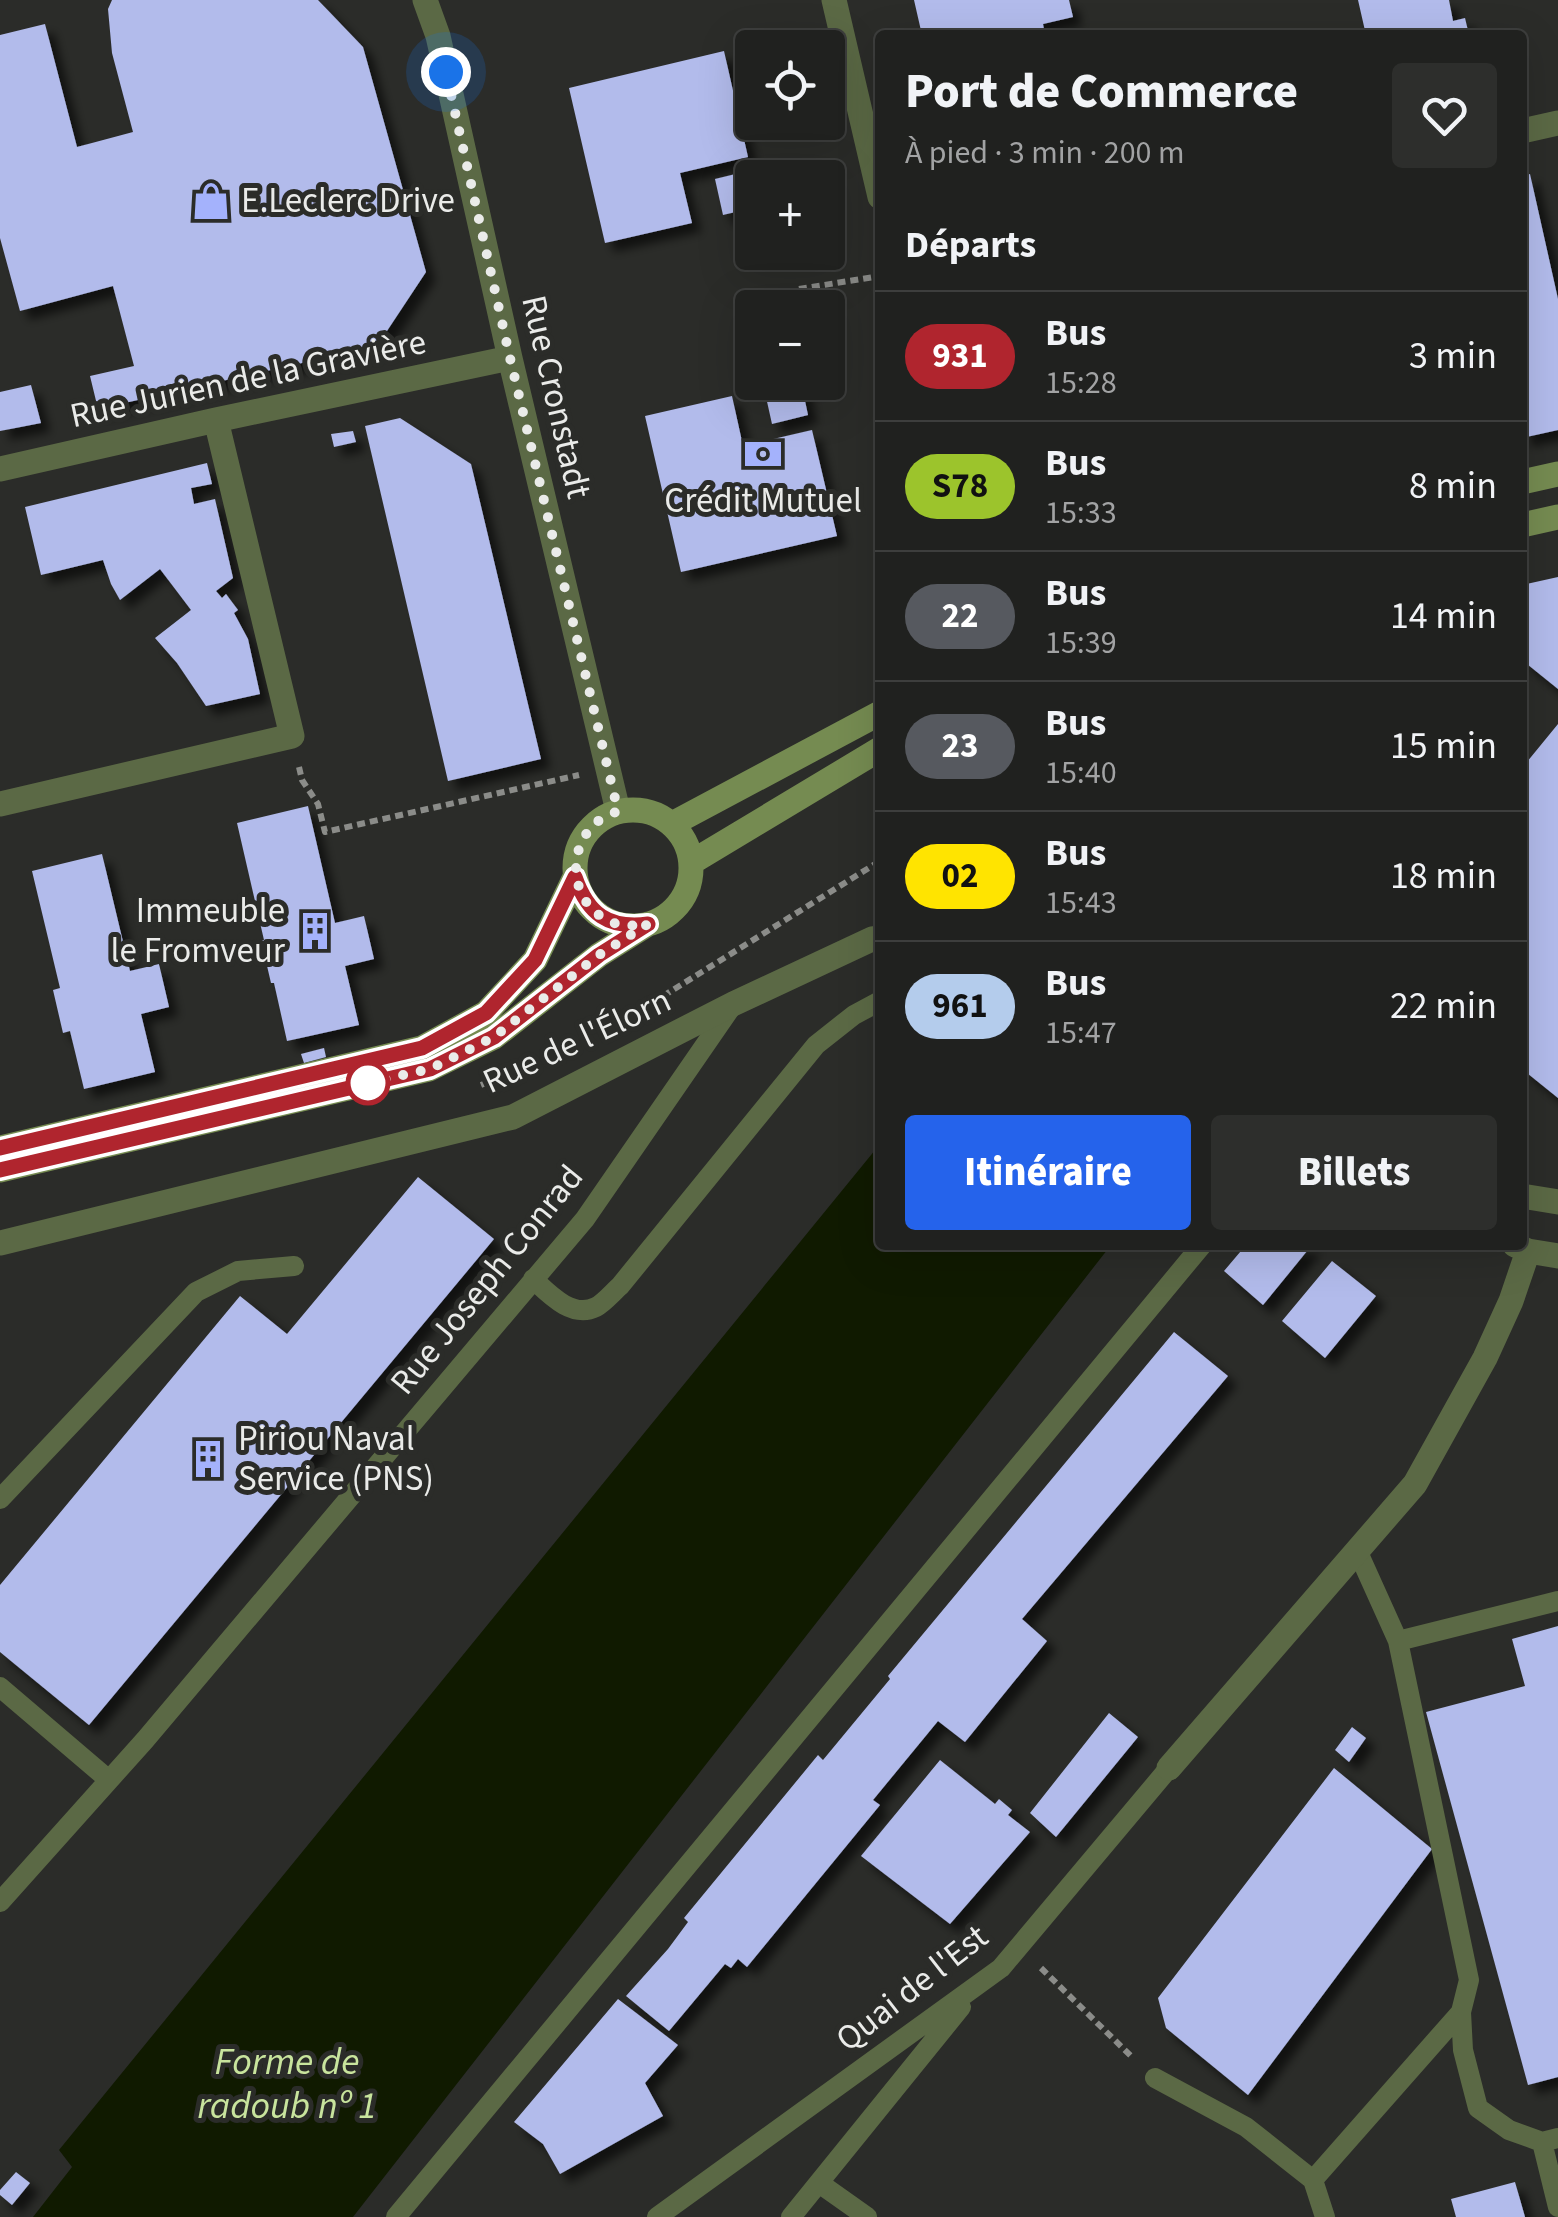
<!DOCTYPE html>
<html lang="fr">
<meta charset="utf-8">
<style>
:root{--surface:#20211f;--page:#2d2e2c;--text:#f1f3f6;--muted:#a2a3a4;--line:#3d3e3d;--accent:#2563eb}
body{margin:0;font-family:"Source Sans 3",sans-serif;background:var(--page);color:var(--text);height:100vh;display:flex;flex-direction:column;font-size:38px;white-space:nowrap}
*{box-sizing:border-box;margin:0}
p{font-size:32px;color:var(--muted)}
.icon{flex:none;width:55px;height:55px;fill:none;stroke:currentColor;stroke-width:2;stroke-linecap:round;stroke-linejoin:round}
.map{position:relative;flex:1;overflow:hidden}
.side{position:absolute;left:875px;top:30px;width:652px;height:1220px;display:flex;flex-direction:column;background:var(--surface);border-radius:10px;box-shadow:0 10px 40px #0002,0 0 0 2px var(--line)}
.side>*{flex:none}
.badge{padding:0 20px;border-radius:32px;font-size:35px;line-height:65px}
.fabs{position:absolute;left:735px;top:30px;display:grid;gap:20px}
.fabs a{display:grid;place-items:center;width:110px;height:110px;border-radius:10px;background:var(--surface);box-shadow:0 10px 40px #0002,0 0 0 2px var(--line);font-size:50px}
.you{position:absolute;width:50px;height:50px;margin:-25px;border:8px solid #fff;border-radius:50%;background:#1a73e8;box-shadow:0 0 0 15px #1a73e833}
.map>.badge{position:absolute;translate:-50% -50%;box-shadow:0 0 0 5px #fff}
h2{padding:0 30px;font-size:38px;line-height:90px}
.round{display:grid;place-items:center;flex:none;width:105px;height:105px;border-radius:10px;background:var(--page)}
.overview{display:flex;align-items:center;justify-content:space-between;height:170px;padding:0 30px}
h1{font-size:48px;font-weight:800;line-height:75px}
.action{display:flex;gap:20px;margin-top:auto;padding:20px 30px}
.action a{flex:1;height:115px;border-radius:10px;background:var(--accent);color:#fff;font-size:40px;font-weight:800;line-height:115px;text-align:center}
.action a+a{background:var(--page);color:var(--text)}
ul{padding:0;list-style:none}
li{display:flex;align-items:center;gap:30px;height:130px;padding:0 30px;border-top:2px solid var(--line)}
li div{flex:1}
li b{display:block;font-size:38px}
li em{font-style:normal}
li .badge{min-width:110px;font-weight:700;text-align:center}
.map>svg:first-child{display:block}
.water{fill:#101a00}
.building{fill:#b2bbeb;filter:url(#shadow)}
.lines{fill:none;stroke-linecap:round;stroke-linejoin:round}
.path{stroke:#8b8c89;stroke-width:6;stroke-dasharray:8 5;stroke-linecap:butt}
.service{stroke:#5b6945;stroke-width:20}
.minor{stroke:#5b6945;stroke-width:25}
.secondary{stroke:#758b51;stroke-width:25}
.line-casing{stroke:#fff;stroke-width:22}
.line{stroke:#b0252e;stroke-width:15}
.walk{stroke:#eaebe9;stroke-width:10;stroke-dasharray:0 18}
.stop-dot{fill:#fff;stroke:#b0252e;stroke-width:5}
.labels{text-anchor:middle;dominant-baseline:central;stroke-width:10;stroke-linejoin:round;paint-order:stroke}
.poi-label{font-size:35px;fill:#eaebe9;stroke:#2b2c29;text-anchor:start}
.street-label{font-size:35px;fill:#eaebe9;stroke:#2b2c29}
.water-label{font-size:38px;font-style:italic;fill:#c8e49d;stroke:#2b2c29}
</style>
<div class="map">
<svg width="1558" height="2217" viewBox="0 0 1558 2217">
<defs>
<filter id="shadow"><feDropShadow dx="9" dy="9" stdDeviation="5" flood-color="#0009"/></filter>
</defs>
<rect width="100%" height="100%" fill="#2b2c29"/>
<!-- water -->
<path class="water" d="M880 1144V1245H1111L353 2217H33L72 2167 59 2150Z"/>
<!-- building -->
<path class="building" d="M112 0H318L363 47 426 272 377 346 98 409 90 376 134 366 113 286 20 311 0 238V35L45 24 77 147 133 132 112 53 108 9Z
M914 0H1069L1073 17 1043 24 1045 35H922Z
M1358 0H1449L1453 21 1465 18 1469 35H1366Z
M724 51 748 157 680 173 692 223 605 243 569 88Z
M752 170V208L723 215 715 179Z
M1530 174 1558 299V430L1522 438V176Z
M791 382H801L808 415 772 424 764 388Z
M31 385 41 423 0 431V392Z
M732 396 743 446 812 430 837 536 681 572 645 416Z
M400 418 471 464 541 759 448 781 365 426Z
M353 431 356 442 334 447 331 434Z
M207 463 212 484 191 488 194 504 215 499 233 578 216 591 222 598 226 594 238 610 234 613 248 639 260 694 206 706 177 663 155 638 191 610 160 569 120 600 111 584 103 560 41 575 25 507Z
M1558 577V689L1522 660V585Z
M1558 724V1098L1522 1069V768Z
M308 806 335 923 364 916 374 959 345 966 359 1025 287 1041 274 983H271L261 940H264L237 823Z
M102 854 130 971 159 964 169 1007 141 1014 155 1072 84 1089 70 1031 63 1033 53 990 60 988 32 871Z
M324 1048 326 1057 304 1063 301 1054Z
M418 1177 494 1239 89 1725 0 1652V1585L240 1296 287 1334Z
M1246 1245H1312L1263 1305 1224 1271Z
M1332 1261 1376 1296 1325 1358 1282 1321Z
M1174 1332 1228 1376 1022 1619 1047 1641 965 1742 938 1721 873 1800 880 1805 747 1967 738 1959 731 1968 725 1964 669 2031 626 1996 668 1949 688 1922 684 1918 818 1755 823 1760 890 1679 888 1676Z
M1558 1626V2077L1528 2085 1426 1712 1525 1686 1512 1639Z
M1109 1713 1138 1737 1056 1837 1030 1813Z
M1352 1727 1366 1738 1349 1762 1335 1750Z
M940 1760 995 1804 999 1799 1012 1810 1008 1815 1030 1832 950 1924 861 1856Z
M1334 1768 1432 1849 1248 2095 1166 2028 1158 1998Z
M618 1999 678 2045 645 2083 663 2116 560 2174 543 2144 514 2122Z
M16 2172 30 2183 12 2205 0 2195V2190Z
M1515 2182 1525 2217H1456L1451 2199Z"/>
<g class="lines">
<!-- path -->
<path class="path" d="M799 289 880 276
M299 767 302 780 318 804 325 832 579 775
M652 1003 880 861
M481 1085 534 1064
M1041 1968 1132 2057"/>
<!-- service -->
<path class="service" d="M533 1279C549 1294 572 1319 596 1307 604 1303 613 1292 620 1286L816 1045 854 1015 880 1001
M0 1499 196 1292 238 1271 294 1266
M1357 1550 1398 1641 1558 1601
M1398 1641 1469 1980 1461 2012 1463 2050 1478 2108 1509 2130 1542 2142 1558 2138
M0 1687 109 1780
M0 1902 145 1740 585 1219 732 1006
M1155 2078 1246 2127 1313 2180 1325 2217
M1542 2142 1558 2207
M1313 2180 1461 2012
M819 2183 867 2217
M396 2217 1202 1245
M657 2217 1001 1968 1169 1768
M791 2217 961 2007"/>
<!-- minor -->
<path class="minor" d="M425 0 438 36 510 358 618 811
M834 0 880 197
M1522 131 1558 123
M0 469 216 420 510 358
M0 804 292 736 216 420
M1522 1196 1558 1202
M0 1243 513 1117 733 1004 872 939 880 938
M1515 1245 1528 1251 1558 1256
M1169 1768 1415 1484 1485 1358 1511 1301 1528 1251"/>
<!-- secondary -->
<path class="secondary" d="M1522 482 1558 474
M1522 525 1558 517
M575 868a58 58 0 1 1 116 0a58 58 0 1 1-116 0Z
M672 824 880 713
M692 862 880 749
M0 1148 422 1048 486 1013 535 960 575 877
M0 1170 429 1069 494 1037 599 955 648 924"/>
</g>
<g class="lines">
<!-- line casing -->
<g class="line-casing">
<path id="line" d="M0 1148 422 1048 486 1013 535 960 575 877C588 914 608 929 648 924L599 955 494 1037 430 1069 0 1170"/>
</g>
<!-- line -->
<use href="#line" class="line"/>
<!-- walk -->
<path class="walk" d="M368 1083 430 1069 494 1037 599 955 648 924C634 926 622 927 609 921 570 903 565 849 597 822 603 817 612 814 618 811L510 358 446 72"/>
</g>
<!-- icons -->
<defs>
<g id="shop-bare" transform="scale(3)"><path d="M-5-2.5h2.3a2.7 3.5 0 0 1 5.4 0H5L5.5 6h-11ZM-1.5-2.5h3a1.5 2.3 0 0 0-3 0Z" fill="#a4b2fc" stroke="#2b2c29" stroke-width="2.5" paint-order="stroke"/></g>
<g id="bank-bare" transform="scale(3)"><path d="M-6-4H6V4H-6ZM0-2.3a2.3 2.3 0 1 0 0 4.6a2.3 2.3 0 1 0 0-4.6Z" fill="#a4b2fc" stroke="#2b2c29" stroke-width="2.5" paint-order="stroke"/></g>
<g id="building-bare" transform="scale(3)"><path d="M-4-6H4V6H1V3H-1V6H-4ZM-2.5-4.3h1.7v1.8h-1.7ZM.8-4.3h1.7v1.8H.8ZM-2.5-1h1.7V.8h-1.7ZM.8-1h1.7V.8H.8Z" fill="#a4b2fc" stroke="#2b2c29" stroke-width="2.5" paint-order="stroke"/></g>
</defs>
<g fill-rule="evenodd">
<use href="#shop-bare" x="211" y="201"/>
<use href="#bank-bare" x="763" y="454"/>
<use href="#building-bare" x="315" y="931"/>
<use href="#building-bare" x="208" y="1459"/>
</g>
<!-- markers -->
<circle class="stop-dot" cx="368" cy="1083" r="20"/>
<g class="labels">
<!-- poi labels -->
<g class="poi-label">
<text x="241" y="201">E.Leclerc Drive</text>
<text x="763" y="501" text-anchor="middle">Crédit Mutuel</text>
<text x="285" y="911" text-anchor="end">Immeuble<tspan x="285" dy="40">le Fromveur</tspan></text>
<text x="238" y="1439">Piriou Naval<tspan x="238" dy="40">Service (PNS)</tspan></text>
</g>
<!-- street labels -->
<g class="street-label">
<text transform="translate(248 379) rotate(-12)">Rue Jurien de la Gravière</text>
<text transform="translate(556 397) rotate(77)">Rue Cronstadt</text>
<text transform="translate(577 1041) rotate(-25)">Rue de l'Élorn</text>
<text transform="translate(487 1280) rotate(-51)">Rue Joseph Conrad</text>
<text transform="translate(912 1988) rotate(-38)">Quai de l'Est</text>
</g>
<!-- water labels -->
<g class="water-label">
<text x="287" y="2062">Forme de<tspan x="287" dy="44">radoub nº 1</tspan></text>
</g>
</g>
</svg>
<div class="fabs">
<a><svg class="icon" aria-label="locate" viewBox="0 0 24 24"><circle cx="12" cy="12" r="6"/><path d="M12 2v4M12 18v4M2 12h4M18 12h4"/></svg></a>
<a>+</a>
<a>−</a>
</div>
<div class="you" style="left:446px;top:72px"></div>
<section class="side">
<div class="overview"><div><h1>Port de Commerce</h1><p>À pied · 3 min · 200 m</p></div><a class="round"><svg class="icon" aria-label="heart" viewBox="0 0 24 24"><path d="M12 20l-8-8c-3-5 5-10 8-4 3-6 11-1 8 4z"/></svg></a></div>
<h2>Départs</h2>
<ul>
<li><span class="badge" style="background:#b0252e;color:#fff">931</span><div><b>Bus</b><p>15:28</p></div><em>3 min</em></li>
<li><span class="badge" style="background:#9cc42c;color:#111">S78</span><div><b>Bus</b><p>15:33</p></div><em>8 min</em></li>
<li><span class="badge" style="background:#56595f;color:#fff">22</span><div><b>Bus</b><p>15:39</p></div><em>14 min</em></li>
<li><span class="badge" style="background:#56595f;color:#fff">23</span><div><b>Bus</b><p>15:40</p></div><em>15 min</em></li>
<li><span class="badge" style="background:#ffe400;color:#111">02</span><div><b>Bus</b><p>15:43</p></div><em>18 min</em></li>
<li><span class="badge" style="background:#b4ccec;color:#111">961</span><div><b>Bus</b><p>15:47</p></div><em>22 min</em></li>
</ul>
<div class="action"><a>Itinéraire</a><a>Billets</a></div>
</section>
</div>
